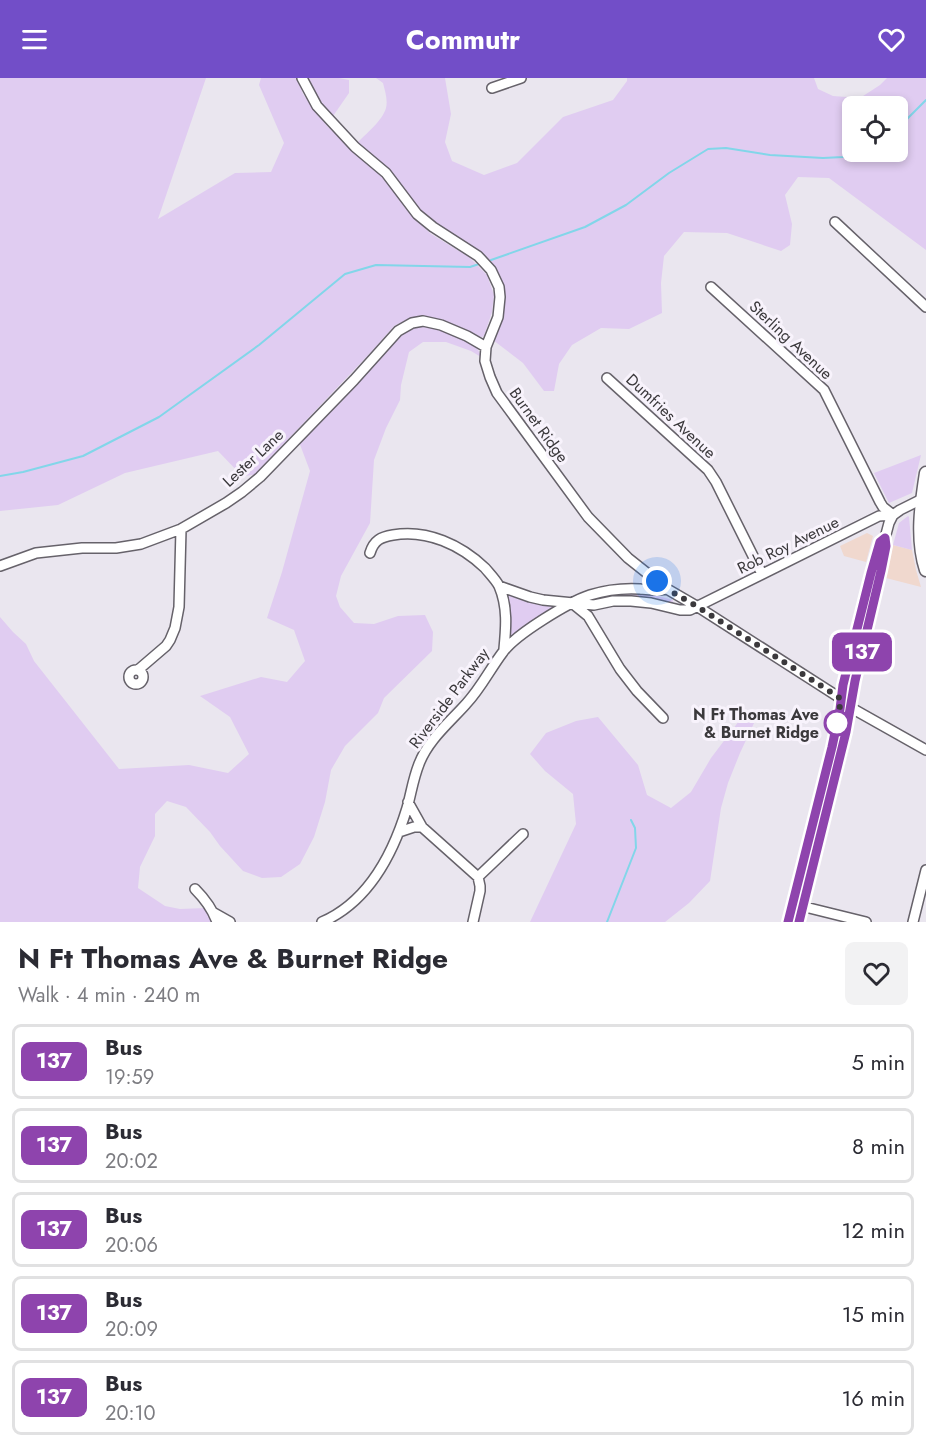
<!DOCTYPE html>
<meta charset="utf-8">
<style>
:root{--surface:#fff;--page:#f2f2f3;--text:#2b2b33;--muted:#7c7c81;--line:#e1e1e2;--accent:#724ec8}
body{margin:0;font-family:Jost,sans-serif;background:var(--page);color:var(--text);height:100vh;display:flex;flex-direction:column;font-size:22px;white-space:nowrap}
*{box-sizing:border-box;margin:0}
p{font-size:20px;color:var(--muted)}
.icon{flex:none;width:33px;height:33px;fill:none;stroke:currentColor;stroke-width:2;stroke-linecap:round;stroke-linejoin:round}
.map{position:relative;height:844px;overflow:hidden}
.details{display:flex;flex-direction:column;background:var(--surface);flex:1}
.details>*{flex:none}
.badge{padding:0 12px;border-radius:9px;font-size:21px;line-height:39px}
.fabs{position:absolute;left:842px;top:18px;display:grid;gap:12px}
.fabs a{display:grid;place-items:center;width:66px;height:66px;border-radius:9px;background:var(--surface);box-shadow:0 3px 9px #0003;font-size:30px}
.you{position:absolute;width:30px;height:30px;margin:-15px;border:4px solid #fff;border-radius:50%;background:#1a73e8;box-shadow:0 0 0 9px #1a73e833}
.map>.badge{position:absolute;translate:-50% -50%;box-shadow:0 0 0 3px #fff}
.round{display:grid;place-items:center;flex:none;width:63px;height:63px;border-radius:9px;background:var(--page)}
.head{display:flex;align-items:center;justify-content:space-between;height:102px;padding:0 18px}
h1{font-size:28px;font-weight:700;line-height:45px}
ul{padding:0;list-style:none}
li{display:flex;align-items:center;gap:18px;height:75px;margin:0 12px 9px;padding:0 6px;border:3px solid var(--line);border-radius:9px}
li div{flex:1}
li b{display:block;font-size:22px}
li em{font-style:normal}
li .badge{min-width:66px;font-weight:700;text-align:center}
header{display:flex;justify-content:space-between;align-items:center;height:78px;padding:0 18px;background:var(--accent);color:#fff;font-size:27px;font-weight:700}
.map>svg:first-child{display:block}
.commercial{fill:#f0d8ce}
.green{fill:#e0ccf1;fill-rule:evenodd}
.lines{fill:none;stroke-linecap:round;stroke-linejoin:round}
.stream{stroke:#82d6e9;stroke-width:2}
.minor-casing{stroke:#66626a;stroke-width:12}
.major-casing{stroke:#66626a;stroke-width:15}
.minor{stroke:#fff;stroke-width:9}
.major{stroke:#fff;stroke-width:12}
.line-casing{stroke:#fff;stroke-width:14}
.line{stroke:#8e44ad;stroke-width:9}
.walk{stroke:#3b393c;stroke-width:6;stroke-dasharray:0 10.8}
.stop-dot{fill:#fff;stroke:#8e44ad;stroke-width:3}
.labels{text-anchor:middle;dominant-baseline:central;stroke-width:6;stroke-linejoin:round;paint-order:stroke}
.street-label{font-size:16px;fill:#3b393c;stroke:#f8f3fc}
.stop-label{font-size:16px;font-weight:bold;fill:#3b393c;stroke:#f8f3fc;text-anchor:end}
</style>
<header><svg class="icon" aria-label="menu" viewBox="0 0 24 24"><path d="M4 6h16M4 12h16M4 18h16"/></svg>Commutr<svg class="icon" aria-label="heart" viewBox="0 0 24 24"><path d="M12 20l-8-8c-3-5 5-10 8-4 3-6 11-1 8 4z"/></svg></header>
<div class="map">
<svg width="926" height="844" viewBox="0 0 926 844">
<rect width="100%" height="100%" fill="#eae6ef"/>
<!-- commercial -->
<path class="commercial" d="M867 455 873 458 866 484 844 478 840 468Z
M893 467 912 472 916 492 921 509 886 500Z"/>
<!-- green -->
<path class="green" d="M0 0H206L158 141 235 95 271 94 284 65 259 7 261 0H297L303 16 327 48 370 89 388 104 406 131 431 156 469 179 487 197 494 217 492 234 484 258 480 260 430 239H412L394 248 373 272 254 397 242 398 218 373 125 395 58 427 0 433Z
M307 0H339L349 2V15L331 41 322 31Z
M376 0H445L451 36 445 64 452 83 484 97 517 85 563 39 613 22 627 3V0H814L818 11 833 18 860 20 880 7 887 0H926V172L829 100 798 99 785 117 792 146 790 167 781 173 727 155 684 154 664 178 661 205 662 235 629 251 601 250 572 267 559 286 554 313H544L523 285 493 262 500 245 504 230V215L500 201 492 186 475 172 422 138 357 65C365 57 383 42 386 30 388 22 385 13 383 5ZM852 28H897V74H852Z
M418 248C436 248 478 259 481 279L471 273 446 264H423L409 274 401 307 400 322 386 350 374 382 370 445 341 498 336 518 340 529 354 545 374 546 398 538 425 537 433 554 432 573 384 620 378 635 345 668 331 692 325 724 314 759 300 786 281 799 262 800 243 793 220 768 210 754 186 729 167 723 155 736V758L140 789 138 810 165 828 180 831 205 830 213 844H0V539L13 554 26 566 34 583 119 691 189 687 228 695 249 676 230 639 200 618 261 599 287 604 305 583 294 552 267 540 282 494 310 393 299 364 341 324 391 264 403 254Z
M921 377 912 415 889 425 874 395Z
M908 438 909 439 912 472 893 467 899 445Z
M622 514 654 517 673 522V524L671 525 645 519H629L597 522 595 520V519Z
M510 516 539 526 558 528 510 561 506 519 507 517Z
M598 639 638 687 647 717 671 730 691 714 711 680 742 639 750 640 755 643 740 675 728 705 721 730 710 803 689 825 665 844H530L576 746 573 716 545 693 530 676 546 655 576 643Z"/>
<g class="lines">
<!-- stream -->
<path class="stream" d="M897 50 904 44 926 22
M491 182 585 149 626 127 669 95 708 71 726 70 770 77 823 80 843 79 862 74
M0 398 23 394 83 378 159 339 259 267 345 196 376 187 470 189 479 186
M607 844 636 770 635 750 631 742"/>
<!-- minor casing -->
<g class="minor-casing">
<path id="minor" d="M302 0 317 28 355 69 386 95 417 136 433 149 478 178 491 192 499 209 500 219 498 239 486 269 485 283 490 299 497 315 588 439 628 480 667 511 698 529 837 618 855 632 926 672
M492 10 521 0
M835 144 926 229
M711 209 824 312 880 424 883 429 893 437
M607 300 708 392 716 404 762 496
M370 475C374 462 381 459 393 457 427 451 461 467 485 490 490 496 496 502 499 508 508 529 506 550 504 571
M0 488 36 475 82 470H116L141 466 181 451 226 425 242 414 260 399 354 302 398 253 412 245 423 243 441 247 467 258 486 269
M499 508 530 519 543 522 594 527 613 523H631L651 525 680 532H690L879 438 893 437
M572 525 588 538 620 591 637 613 663 640
M129 599a7 7 0 1 1 14 0a7 7 0 1 1-14 0Z
M138 592 166 568 170 562 175 550 179 529 181 451
M408 724 422 749 478 799 480 808V813L473 844
M399 754 414 749H422
M478 799 523 756
M195 811C205 821 212 830 217 844
M797 827 866 844
M214 835 230 844
M322 844C368 824 393 776 407 730 411 716 413 701 419 686 428 662 449 645 466 626 481 610 490 591 503 574 516 556 569 524 590 517 606 512 623 510 640 511 650 512 656 513 667 511
M788 844 832 669 840 631 843 607 871 495 880 464 885 460
M799 844 843 668 855 603 881 493 886 467 885 460 889 445 893 437 900 432 926 419
M913 844 926 792"/>
</g>
<!-- major casing -->
<g class="major-casing">
<path id="major" d="M926 395C921 427 916 461 926 492"/>
</g>
<!-- minor -->
<use href="#minor" class="minor"/>
<!-- major -->
<use href="#major" class="major"/>
</g>
<g class="lines">
<!-- line casing -->
<g class="line-casing">
<path id="line" d="M788 844 832 669 840 631 843 607 871 495 880 464 885 460 886 468 881 493 855 603 846 654 799 844"/>
</g>
<!-- line -->
<use href="#line" class="line"/>
<!-- walk -->
<path class="walk" d="M657 503 667 511 698 529 837 618 841 621 836 652 837 645"/>
</g>
<!-- markers -->
<circle class="stop-dot" cx="837" cy="645" r="12"/>
<g class="labels">
<!-- street labels -->
<g class="street-label">
<text transform="translate(791 262) rotate(43)">Sterling Avenue</text>
<text transform="translate(671 338) rotate(43)">Dumfries Avenue</text>
<text transform="translate(539 347) rotate(54)">Burnet Ridge</text>
<text transform="translate(253 380) rotate(-43)">Lester Lane</text>
<text transform="translate(788 467) rotate(-26)">Rob Roy Avenue</text>
<text transform="translate(449 620) rotate(-53)">Riverside Parkway</text>
</g>
<!-- stop labels -->
<g class="stop-label">
<text x="819" y="636">N Ft Thomas Ave<tspan x="819" dy="18">&amp; Burnet Ridge</tspan></text>
</g>
</g>
</svg>
<div class="fabs">
<a><svg class="icon" aria-label="locate" viewBox="0 0 24 24"><circle cx="12" cy="12" r="6"/><path d="M12 2v4M12 18v4M2 12h4M18 12h4"/></svg></a>
</div>
<div class="you" style="left:657px;top:503px"></div>
<b class="badge" style="left:862px;top:574px;background:#8e44ad;color:#fff">137</b>
</div>
<section class="details">
<div class="head"><div><h1>N Ft Thomas Ave &amp; Burnet Ridge</h1><p>Walk · 4 min · 240 m</p></div><a class="round"><svg class="icon" aria-label="heart" viewBox="0 0 24 24"><path d="M12 20l-8-8c-3-5 5-10 8-4 3-6 11-1 8 4z"/></svg></a></div>
<ul>
<li><span class="badge" style="background:#8e44ad;color:#fff">137</span><div><b>Bus</b><p>19:59</p></div><em>5 min</em></li>
<li><span class="badge" style="background:#8e44ad;color:#fff">137</span><div><b>Bus</b><p>20:02</p></div><em>8 min</em></li>
<li><span class="badge" style="background:#8e44ad;color:#fff">137</span><div><b>Bus</b><p>20:06</p></div><em>12 min</em></li>
<li><span class="badge" style="background:#8e44ad;color:#fff">137</span><div><b>Bus</b><p>20:09</p></div><em>15 min</em></li>
<li><span class="badge" style="background:#8e44ad;color:#fff">137</span><div><b>Bus</b><p>20:10</p></div><em>16 min</em></li>
</ul>
</section>
